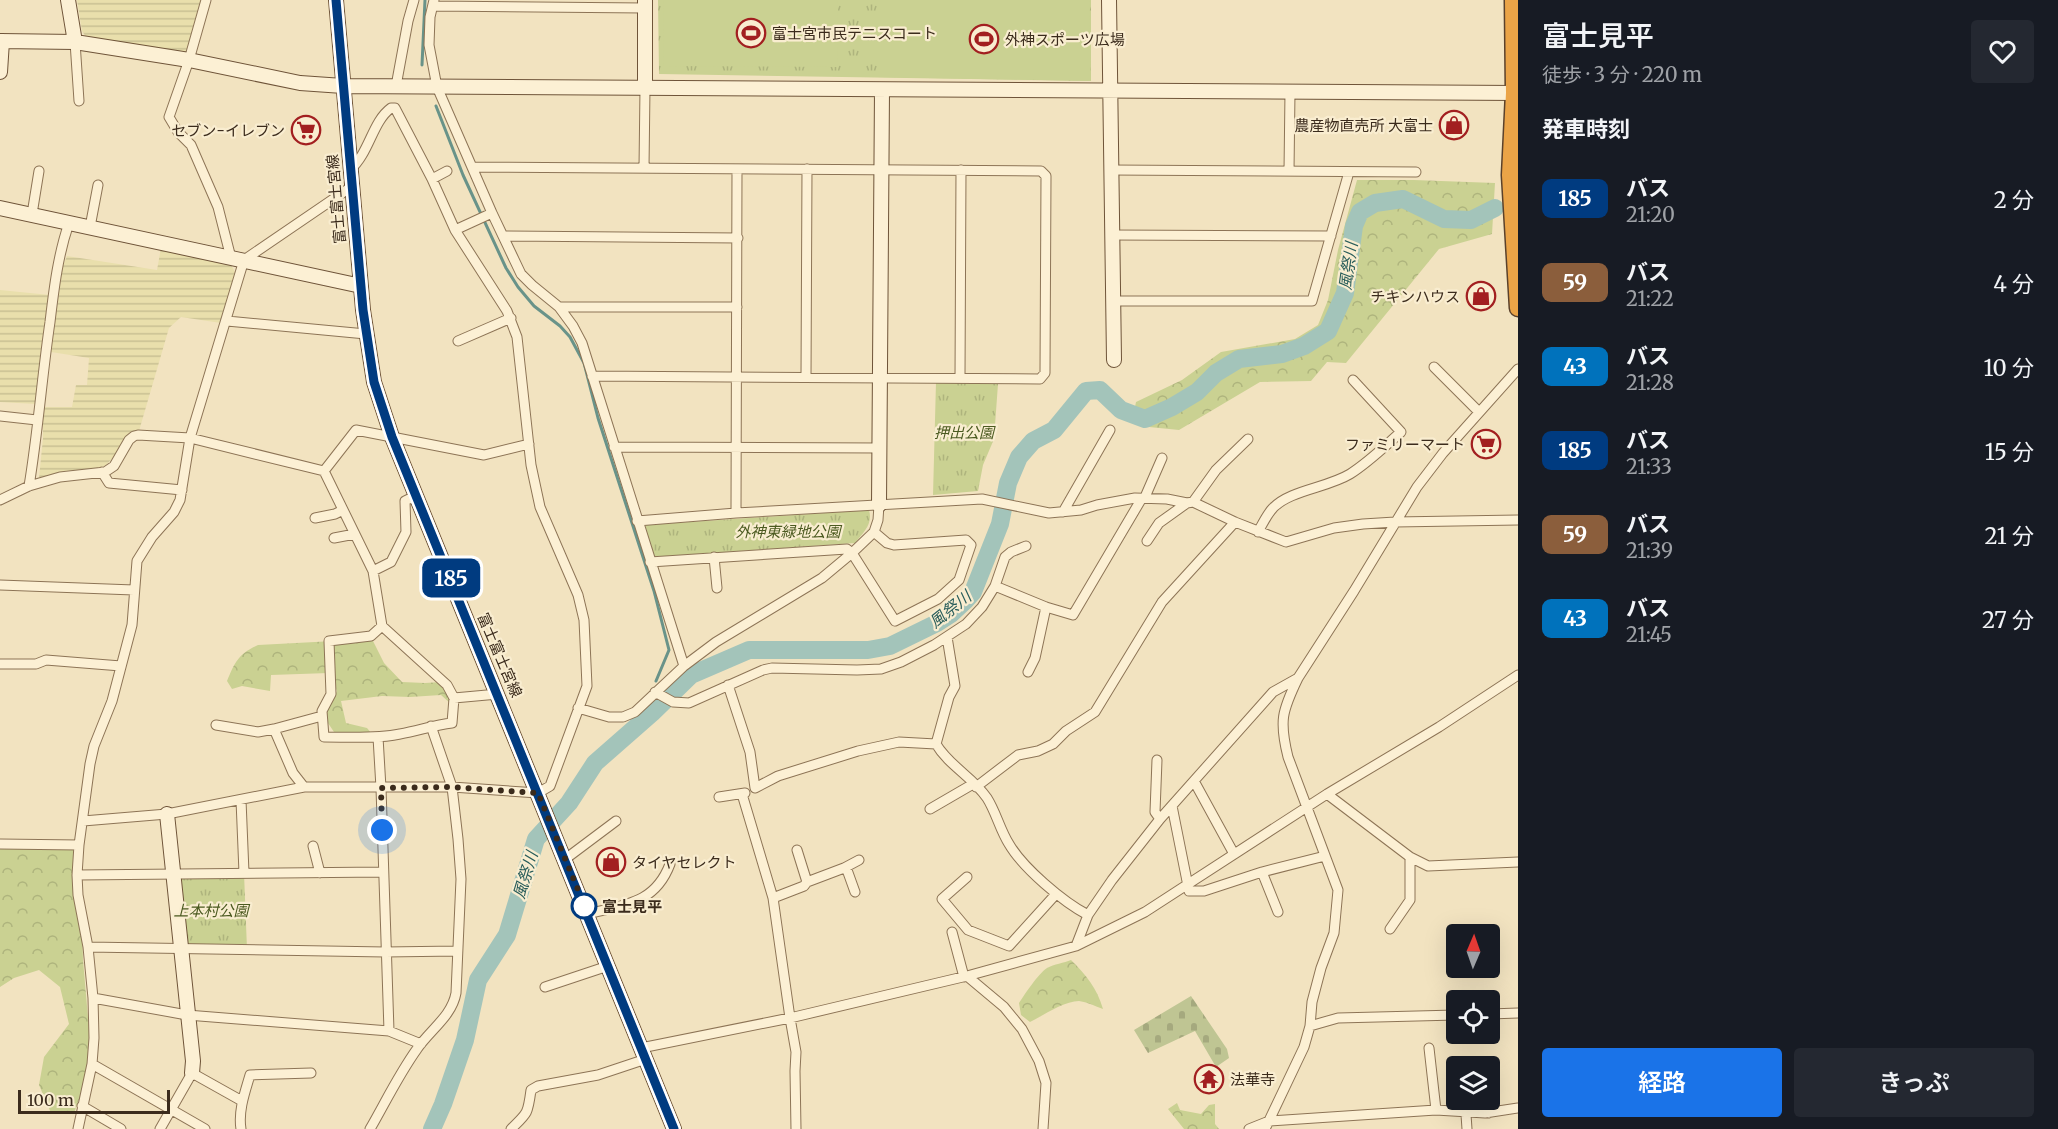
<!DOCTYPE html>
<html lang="ja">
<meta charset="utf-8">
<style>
:root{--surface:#171b24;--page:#242831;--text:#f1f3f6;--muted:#9ea1a6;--accent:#1a73e8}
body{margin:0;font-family:Merriweather,"Noto Sans JP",serif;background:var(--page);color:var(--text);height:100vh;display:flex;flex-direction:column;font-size:22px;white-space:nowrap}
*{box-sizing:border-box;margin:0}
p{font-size:20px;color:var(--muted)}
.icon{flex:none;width:33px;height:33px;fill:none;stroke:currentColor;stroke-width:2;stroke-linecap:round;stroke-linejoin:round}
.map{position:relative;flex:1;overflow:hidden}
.details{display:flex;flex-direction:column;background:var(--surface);width:540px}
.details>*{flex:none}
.badge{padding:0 12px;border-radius:9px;font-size:21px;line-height:39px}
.needle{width:39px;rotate:2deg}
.controls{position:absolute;left:1446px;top:924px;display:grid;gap:12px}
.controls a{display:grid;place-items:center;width:54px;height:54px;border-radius:6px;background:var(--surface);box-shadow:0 6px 24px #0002;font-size:30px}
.scale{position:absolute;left:18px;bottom:15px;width:152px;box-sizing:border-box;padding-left:6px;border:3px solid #3b2b1c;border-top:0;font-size:16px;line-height:21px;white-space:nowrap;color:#3b2b1c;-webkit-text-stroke:4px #f9edd0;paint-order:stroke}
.you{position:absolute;width:30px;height:30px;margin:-15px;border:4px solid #fff;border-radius:50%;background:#1a73e8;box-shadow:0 0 0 9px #1a73e833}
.map>.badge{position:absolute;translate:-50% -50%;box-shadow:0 0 0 3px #fff}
h2{padding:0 24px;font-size:22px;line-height:54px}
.round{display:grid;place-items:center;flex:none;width:63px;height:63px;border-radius:6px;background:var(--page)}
.headline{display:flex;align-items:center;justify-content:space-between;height:102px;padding:0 24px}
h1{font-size:28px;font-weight:600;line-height:45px}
.action{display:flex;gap:12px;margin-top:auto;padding:12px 24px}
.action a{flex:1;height:69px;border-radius:6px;background:var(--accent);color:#fff;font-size:24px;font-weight:600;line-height:69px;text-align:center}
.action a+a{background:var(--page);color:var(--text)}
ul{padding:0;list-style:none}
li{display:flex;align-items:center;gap:18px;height:84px;padding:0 24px}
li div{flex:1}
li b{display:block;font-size:22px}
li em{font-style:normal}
li .badge{min-width:66px;font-weight:700;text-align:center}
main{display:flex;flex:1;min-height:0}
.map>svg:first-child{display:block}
.farmland{fill:url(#farmland-rules)}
.forest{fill:url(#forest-crowns)}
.cemetery{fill:url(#cemetery-stones)}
.park{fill:url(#park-tufts)}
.pitch{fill:#cad192}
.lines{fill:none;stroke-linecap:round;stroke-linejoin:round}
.stream{stroke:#699389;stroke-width:3}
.river{stroke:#a3c4ba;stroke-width:18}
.street-casing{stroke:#8d7456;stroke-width:11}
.secondary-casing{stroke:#6f5439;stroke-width:16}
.highway-casing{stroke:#5a412b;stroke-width:19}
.street{stroke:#fcf0d4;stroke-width:9}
.secondary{stroke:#fcf0d4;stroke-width:14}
.highway{stroke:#eba447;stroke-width:16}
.line-casing{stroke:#fff;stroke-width:14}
.line{stroke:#003b80;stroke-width:9}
.walk{stroke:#3b2b1c;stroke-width:6;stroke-dasharray:0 10.8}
.stop-dot{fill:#fff;stroke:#003b80;stroke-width:3}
.labels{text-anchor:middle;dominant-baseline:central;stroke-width:4.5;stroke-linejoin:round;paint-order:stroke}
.poi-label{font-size:15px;fill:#3b2b1c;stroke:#f9edd0;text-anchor:start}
.street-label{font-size:15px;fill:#3b2b1c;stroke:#f9edd0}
.park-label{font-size:15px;font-style:italic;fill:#4b5a20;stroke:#f9edd0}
.stop-label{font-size:15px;font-weight:bold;fill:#3b2b1c;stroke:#f9edd0;text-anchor:start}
.water-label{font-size:16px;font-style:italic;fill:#295d5a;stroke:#f9edd0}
</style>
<main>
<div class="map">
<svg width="1518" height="1129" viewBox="0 0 1518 1129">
<defs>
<pattern id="farmland-rules" width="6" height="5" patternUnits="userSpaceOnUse" patternTransform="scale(1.5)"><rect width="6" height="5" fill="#e9dfac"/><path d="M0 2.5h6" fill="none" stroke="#c9c093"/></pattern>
<pattern id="forest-crowns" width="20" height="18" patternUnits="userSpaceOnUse" patternTransform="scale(1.5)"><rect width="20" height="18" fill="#cad192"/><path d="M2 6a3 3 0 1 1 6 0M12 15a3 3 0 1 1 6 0" fill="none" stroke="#aeb47d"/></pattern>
<pattern id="cemetery-stones" width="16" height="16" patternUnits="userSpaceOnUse" patternTransform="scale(1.5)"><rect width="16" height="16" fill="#bfc593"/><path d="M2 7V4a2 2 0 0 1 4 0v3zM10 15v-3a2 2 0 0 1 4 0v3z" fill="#a5a97e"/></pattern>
<pattern id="park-tufts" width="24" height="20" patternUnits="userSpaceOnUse" patternTransform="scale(1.5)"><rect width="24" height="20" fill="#cad192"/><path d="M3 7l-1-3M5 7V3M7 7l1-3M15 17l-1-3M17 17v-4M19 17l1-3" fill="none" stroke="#aeb47d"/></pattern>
</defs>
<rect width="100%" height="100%" fill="#f2e3c0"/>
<!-- farmland -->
<path class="farmland" d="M77 0H201L186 55 86 37 82 31Z
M161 248 230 263 236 274 221 323 181 317 169 328 139 431 106 465 97 469 64 472 39 478 43 438V407H72L76 385H87L89 358 51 352 62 268 67 256 157 270Z
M0 290 50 295 35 404 0 402Z"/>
<!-- forest -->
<path class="forest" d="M1357 180H1414L1495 183 1492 234 1439 249 1346 363 1327 362 1311 381 1260 382 1179 430 1149 427 1132 421 1136 402 1182 380 1221 352 1295 339 1318 325 1328 300 1338 250Z
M372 639 384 663 402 682 425 683 441 682 452 691 451 704 441 695 410 697 382 696 341 701 346 723 367 728 372 734 352 737 334 732 324 717 337 691 329 673 271 675 270 691 242 686 232 689 227 681C235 662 238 654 258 645Z
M79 845 83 960 92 1064 74 1113H51L39 1085 44 1057 69 1024 60 987 39 970 14 978 0 987V847Z
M1071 960C1086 975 1097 988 1103 1009 1095 1006 1087 1002 1079 1001 1064 1001 1044 1015 1030 1022L1021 1015 1019 1003C1025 994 1038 974 1047 968 1054 964 1064 963 1071 960Z
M1177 1103 1180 1110 1201 1114 1209 1105 1215 1104V1124L1219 1129H1184L1168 1109Z"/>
<!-- cemetery -->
<path class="cemetery" d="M1191 996 1227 1049 1229 1058 1216 1067 1195 1031 1148 1053 1134 1030Z"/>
<!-- park -->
<path class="park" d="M658 0H1091V81L659 74Z
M936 382 998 384 994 439 983 465 978 491 933 495Z
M869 510C873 524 864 532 855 543L654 557 645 525Z
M172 873H244L247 949 182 948Z"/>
<!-- pitch -->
<path class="pitch" d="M664 0H838L837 67 663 66Z
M877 0H1089L1091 81 877 77Z"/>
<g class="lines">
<!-- stream -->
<path class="stream" d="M422 65 425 0
M436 106 463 175 506 268 518 287 534 306 560 326 570 337 584 363 598 418 654 591 669 650 656 681
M652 713 654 700"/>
<!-- river -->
<path class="river" d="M432 1129 443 1104 465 1040 478 980 507 935 536 839 569 803 595 763 652 713 691 675 749 650H868L890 646 937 623 951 614 965 601 973 592 1000 524 1008 483 1019 457 1033 441 1054 430 1086 391 1100 390 1121 410 1145 419 1172 407 1197 392 1216 373 1239 359 1282 354 1304 346 1328 331 1345 293 1354 226 1360 212 1375 203 1403 199 1444 219 1471 220 1495 208"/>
<!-- street casing -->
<g class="street-casing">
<path id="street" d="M206 0 189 60 169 117 178 132 191 145 218 207 231 258
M434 0 430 17 429 45 437 87 492 213 521 274 532 285 559 307 573 326 582 343 684 666
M433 6 644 8
M75 42 79 101
M396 86 408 21 414 0
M473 167 1041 171 1046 176 1045 373 1040 379 592 376
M644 168 645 88
M1110 170 1416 172
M1289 171 1290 92
M432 179 447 171
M32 214 39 171
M90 227 98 185
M455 230 492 213
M1111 235 1331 236
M504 236 738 238
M1113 301H1312L1349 172
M559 307H737
M227 321 366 334
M458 341 511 318
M1434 367 1479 412
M806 377 807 169
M960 378 961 170
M0 416 37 420
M614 447 880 448
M324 471 373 571 391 562 406 532 405 501 417 495
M102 472 109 483 182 490
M29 486C38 432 42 376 50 322 54 288 58 255 69 223
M1145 497 1162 458
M0 500 29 486 60 477 105 472 114 466 129 440 134 436 138 435 190 438 324 471 356 430 484 455 529 444
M1193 502 1216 470 1248 439
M1063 512 1110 430
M736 513 737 169
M315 518 335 514 343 510
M637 521 736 513 982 499 1049 513 1081 510 1097 505 1135 498 1167 499 1187 503 1193 502 1235 522 1286 542 1334 528 1363 524 1395 522 1518 520
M1258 532C1262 525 1267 514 1273 508 1290 490 1327 488 1350 474 1369 462 1385 446 1401 432L1353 380
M334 538 355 534
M1147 541 1159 523 1187 503
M714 557 717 588
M650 562 847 549 852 553 895 621 938 599 959 580 971 545 966 540 894 545 887 543 874 532
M373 571 382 626 447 685 454 698 498 694
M0 585 134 590
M995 586 1046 607 1073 615 1142 498
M382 626 371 636 329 641 331 694 322 711 324 737C349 737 375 739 400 734 418 731 434 725 452 723L454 698
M947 637 955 686 949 697 936 744C949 766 973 777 987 798 996 812 1000 830 1009 844 1023 868 1063 902 1088 915
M0 664H36L46 660 121 666
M1028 672 1035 658 1046 607
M728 685 750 752 755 788 778 776 858 751 899 742 936 744
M655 692 673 702 689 703 763 670 772 668 857 670 881 669 901 662 934 645 966 624 982 607 995 586 1005 557 1011 552 1026 546
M578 708 609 717H623L635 712 684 666 716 642 822 578 852 553 874 532 878 520 879 505
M216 725 258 732 274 729 322 716
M274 729 293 773 304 787
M378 737 381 788 389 1031
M1157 760 1155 812 1160 819
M1194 781 1234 854
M976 787 1018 755 1038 751 1053 744 1066 731 1095 712 1162 602 1235 522
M742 794 773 898
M1327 794 1410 857 1428 866 1518 862
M719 797 745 793
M241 800 244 873
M1172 806 1189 891H1204L1262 872 1325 856
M930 809 973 784
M83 821 167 814 304 787H452L538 793 550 786 587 686 584 620 578 595 540 507 531 465 517 337 507 311 455 230 432 179 395 108H391C372 122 370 152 350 170
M0 844 79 845
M313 846 320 873
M564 860 616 821
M846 867 855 892
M1262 872 1278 912
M77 875 383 872
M967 877 942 899 968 930 1009 946 1056 894
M807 882 844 868 859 860
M587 914C624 905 655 904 670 864
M1390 929 1410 900V857
M952 932 964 977
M1076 946 1088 915 1112 880 1160 819 1273 692 1298 678 1354 591 1417 487 1443 453 1518 369
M88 947 385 952 457 951
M967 976 1004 1007 1022 1029 1039 1061 1046 1083 1043 1129
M545 987 608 966
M93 998 187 1015 389 1031 421 1044
M1490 1014 1518 1013
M1310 1026 1338 1018 1456 1015
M641 1048 790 1018 967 976 1076 946 1145 912 1327 794 1439 727 1518 675
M1429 1048 1436 1110
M92 1064 205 1129
M1465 1100 1467 1129
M1488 1100 1489 1113
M82 1106 121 1129
M78 1129 92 1064 94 1038 93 998 88 947 78 895 77 875 79 845 90 764 94 746 112 701 132 625 137 561 152 537 174 512 180 500 190 438 244 260 351 187
M160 1129 192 1073 242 1101
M241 1129C238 1111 245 1092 250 1075L311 1073
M370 1129C385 1103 399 1074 417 1049 430 1030 452 1016 456 993L461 879 458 839 452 787 431 726
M511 1129C528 1113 528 1113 531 1090L538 1086 598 1075 646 1059
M796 1129 795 1071 796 1052 790 1018 773 898 804 886 807 882 797 850
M1249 1129 1269 1121 1436 1110 1485 1113 1518 1108
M1265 1129 1304 1047 1310 1026 1312 1002 1321 968 1334 933 1338 890 1288 757C1279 721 1282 711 1298 678"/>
</g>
<!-- secondary casing -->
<g class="secondary-casing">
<path id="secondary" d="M68 0 75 42
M336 0 363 310 374 382 392 437 674 1129
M645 0V88
M1109 0 1114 360
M0 41 75 42 189 60 300 83 343 86 1518 93
M0 72 2 41
M0 208 361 286
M879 505 882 90
M167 814 193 1061 192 1073"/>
</g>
<!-- highway casing -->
<g class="highway-casing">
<path id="highway" d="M1513 0 1514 93 1510 175 1518 308"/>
</g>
<!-- street -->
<use href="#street" class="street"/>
<!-- secondary -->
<use href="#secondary" class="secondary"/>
<!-- highway -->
<use href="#highway" class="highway"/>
</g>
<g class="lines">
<!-- line casing -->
<g class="line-casing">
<path id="line" d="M336 0 363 310 374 382 392 437 674 1129"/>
</g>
<!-- line -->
<use href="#line" class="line"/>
<!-- walk -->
<path class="walk" d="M382 830 381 788 452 787 538 793 588 914 584 906"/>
</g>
<!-- icons -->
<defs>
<g id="stadium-ring" transform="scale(1.5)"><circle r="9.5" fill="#f9edd0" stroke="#a21f20" stroke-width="1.5"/><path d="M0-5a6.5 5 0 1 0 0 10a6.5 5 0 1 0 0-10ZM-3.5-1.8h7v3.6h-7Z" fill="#a21f20"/></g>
<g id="shop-ring" transform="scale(1.5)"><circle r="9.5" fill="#f9edd0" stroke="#a21f20" stroke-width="1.5"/><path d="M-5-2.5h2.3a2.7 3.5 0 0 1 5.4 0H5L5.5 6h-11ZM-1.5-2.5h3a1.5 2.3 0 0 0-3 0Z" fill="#a21f20"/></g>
<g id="supermarket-ring" transform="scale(1.5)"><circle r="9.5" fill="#f9edd0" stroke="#a21f20" stroke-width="1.5"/><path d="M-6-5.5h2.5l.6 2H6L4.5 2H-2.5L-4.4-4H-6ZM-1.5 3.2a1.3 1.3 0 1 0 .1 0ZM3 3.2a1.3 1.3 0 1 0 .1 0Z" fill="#a21f20"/></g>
<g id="temple-ring" transform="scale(1.5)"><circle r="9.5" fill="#f9edd0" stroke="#a21f20" stroke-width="1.5"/><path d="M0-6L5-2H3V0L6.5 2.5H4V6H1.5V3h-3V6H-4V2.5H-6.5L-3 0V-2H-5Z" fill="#a21f20"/></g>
</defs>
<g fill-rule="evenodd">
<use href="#stadium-ring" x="751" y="33"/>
<use href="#stadium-ring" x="984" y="39"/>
<use href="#shop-ring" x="1454" y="125"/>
<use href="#supermarket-ring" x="306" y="130"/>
<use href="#shop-ring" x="1481" y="296"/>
<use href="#supermarket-ring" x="1486" y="444"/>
<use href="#shop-ring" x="611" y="862"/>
<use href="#temple-ring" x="1209" y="1079"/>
</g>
<!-- markers -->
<circle class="stop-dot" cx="584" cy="906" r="12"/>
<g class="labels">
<!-- poi labels -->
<g class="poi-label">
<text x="772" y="33">富士宮市民テニスコート</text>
<text x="1005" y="39">外神スポーツ広場</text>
<text x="1433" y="125" text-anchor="end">農産物直売所 大富士</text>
<text x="285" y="130" text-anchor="end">セブン-イレブン</text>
<text x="1460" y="296" text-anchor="end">チキンハウス</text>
<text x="1465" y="444" text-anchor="end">ファミリーマート</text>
<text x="632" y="862">タイヤセレクト</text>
<text x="1230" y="1079">法華寺</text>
</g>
<!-- street labels -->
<g class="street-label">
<text transform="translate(336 199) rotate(-95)">富士富士宮線</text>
<text transform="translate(500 655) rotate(67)">富士富士宮線</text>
</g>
<!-- park labels -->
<g class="park-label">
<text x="964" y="432">押出公園</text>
<text x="788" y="531">外神東緑地公園</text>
<text x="211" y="910">上本村公園</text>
</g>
<!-- stop labels -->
<g class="stop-label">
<text x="602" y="906">富士見平</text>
</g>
<!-- water labels -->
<g class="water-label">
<text transform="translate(1348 266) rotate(-82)">風祭川</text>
<text transform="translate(950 609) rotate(-39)">風祭川</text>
<text transform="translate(525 875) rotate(-73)">風祭川</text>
</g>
</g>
</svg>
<div class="controls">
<a><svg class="needle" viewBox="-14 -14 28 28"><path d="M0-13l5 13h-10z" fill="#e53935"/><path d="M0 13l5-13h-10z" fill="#9ea1a6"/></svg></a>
<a><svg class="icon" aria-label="locate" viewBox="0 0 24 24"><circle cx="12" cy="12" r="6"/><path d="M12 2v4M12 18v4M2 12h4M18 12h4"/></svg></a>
<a><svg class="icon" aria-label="layers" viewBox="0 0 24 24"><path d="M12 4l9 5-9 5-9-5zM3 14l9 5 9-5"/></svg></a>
</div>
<div class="scale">100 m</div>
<div class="you" style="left:382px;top:830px"></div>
<b class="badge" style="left:451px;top:578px;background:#003b80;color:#fff">185</b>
</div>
<section class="details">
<div class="headline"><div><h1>富士見平</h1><p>徒歩 · 3 分 · 220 m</p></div><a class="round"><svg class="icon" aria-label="heart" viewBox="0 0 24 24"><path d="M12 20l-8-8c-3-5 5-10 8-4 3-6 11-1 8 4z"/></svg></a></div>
<h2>発車時刻</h2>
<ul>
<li><span class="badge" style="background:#003b80;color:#fff">185</span><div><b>バス</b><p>21:20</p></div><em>2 分</em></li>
<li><span class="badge" style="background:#8b5e3c;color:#fff">59</span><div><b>バス</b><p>21:22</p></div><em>4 分</em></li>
<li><span class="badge" style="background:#0072bc;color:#fff">43</span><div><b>バス</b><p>21:28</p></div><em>10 分</em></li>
<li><span class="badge" style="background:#003b80;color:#fff">185</span><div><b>バス</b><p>21:33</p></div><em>15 分</em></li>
<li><span class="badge" style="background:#8b5e3c;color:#fff">59</span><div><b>バス</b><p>21:39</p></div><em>21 分</em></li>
<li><span class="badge" style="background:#0072bc;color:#fff">43</span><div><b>バス</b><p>21:45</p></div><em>27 分</em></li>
</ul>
<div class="action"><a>経路</a><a>きっぷ</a></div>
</section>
</main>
